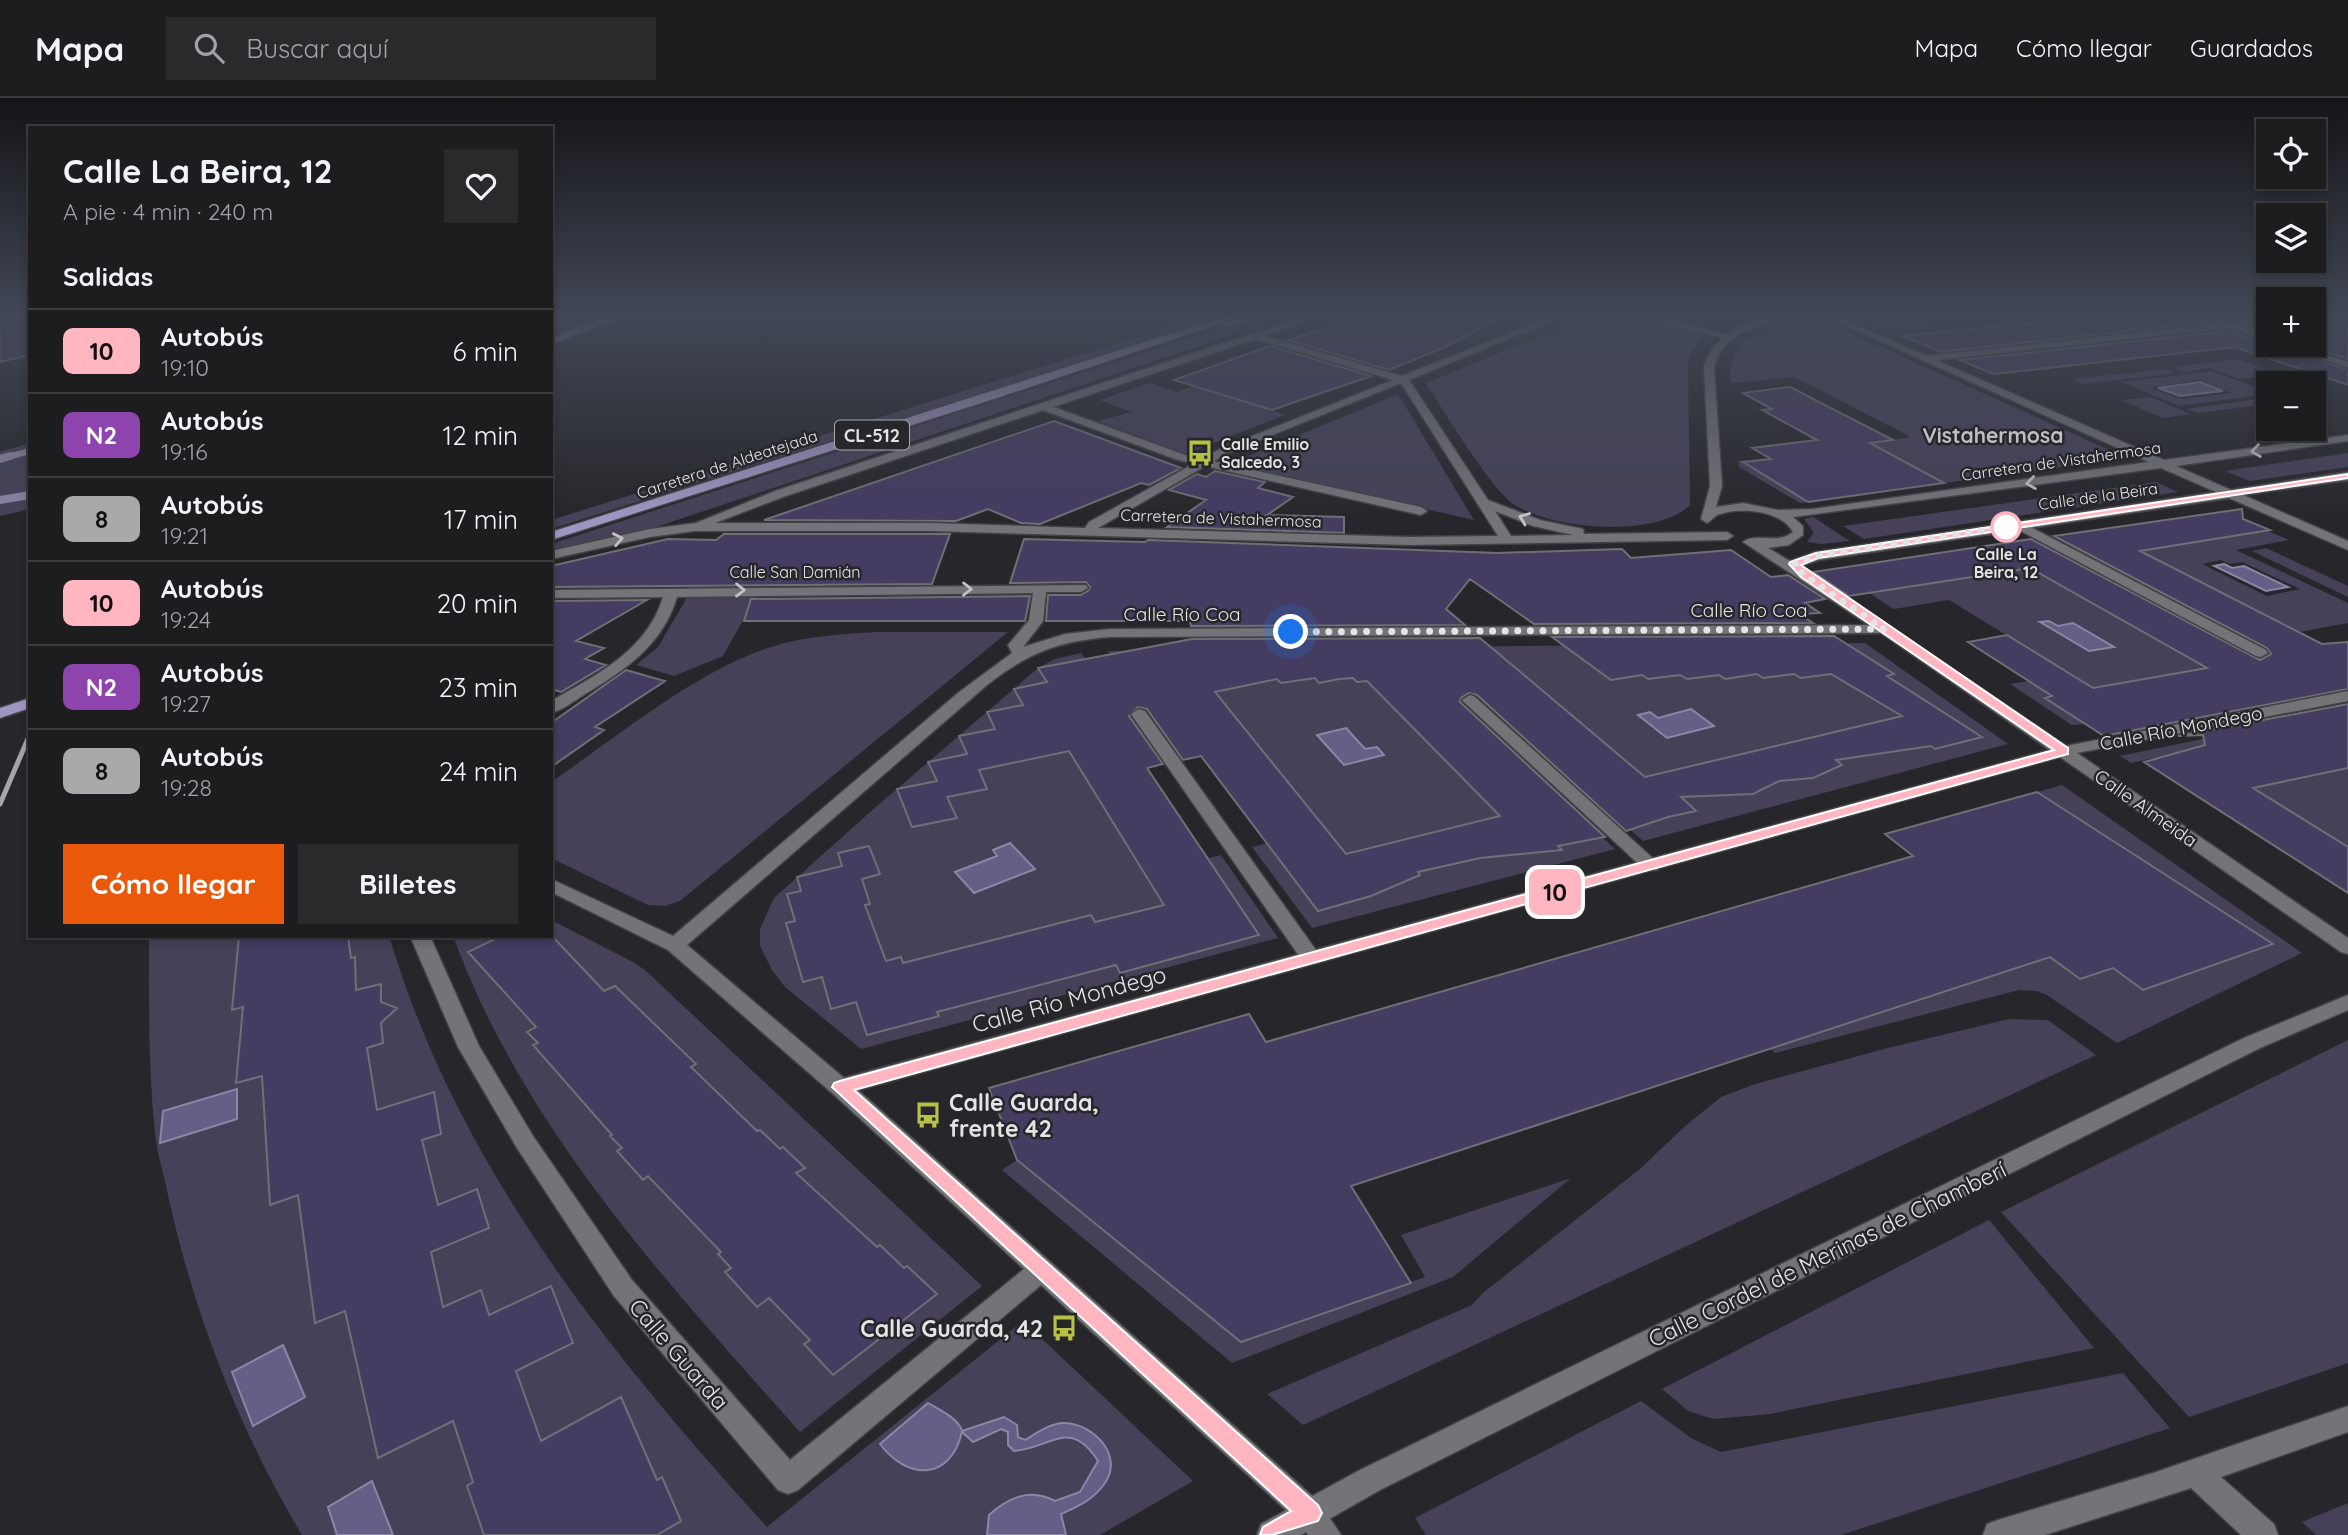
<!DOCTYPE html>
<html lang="es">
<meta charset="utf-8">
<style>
:root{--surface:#1d1d20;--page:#2a2a2d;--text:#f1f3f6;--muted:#a0a2a5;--line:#3b3b3e;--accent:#ea580c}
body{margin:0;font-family:Quicksand,sans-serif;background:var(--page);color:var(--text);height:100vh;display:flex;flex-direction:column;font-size:26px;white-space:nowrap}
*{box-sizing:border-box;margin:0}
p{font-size:23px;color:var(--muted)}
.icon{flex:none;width:38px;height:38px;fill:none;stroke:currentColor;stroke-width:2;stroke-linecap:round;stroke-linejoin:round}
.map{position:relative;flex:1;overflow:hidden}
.panel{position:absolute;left:28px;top:28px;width:525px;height:812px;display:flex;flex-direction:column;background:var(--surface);border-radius:0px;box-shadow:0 4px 10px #0003,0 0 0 2px var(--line)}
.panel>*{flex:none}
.badge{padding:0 14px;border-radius:10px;font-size:24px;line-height:46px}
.fabs{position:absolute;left:2256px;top:21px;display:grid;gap:14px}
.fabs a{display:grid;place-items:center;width:70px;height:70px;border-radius:0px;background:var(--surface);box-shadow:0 4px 10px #0003,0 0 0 2px var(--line);font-size:35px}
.you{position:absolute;width:35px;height:35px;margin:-18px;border:5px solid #fff;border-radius:50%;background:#1a73e8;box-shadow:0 0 0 10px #1a73e833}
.map>.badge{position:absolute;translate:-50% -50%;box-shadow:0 0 0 4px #fff}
h2{padding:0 35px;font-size:26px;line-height:63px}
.round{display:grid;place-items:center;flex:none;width:74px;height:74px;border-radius:0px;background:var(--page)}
.head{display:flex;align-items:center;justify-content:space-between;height:119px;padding:0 35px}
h1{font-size:33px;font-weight:700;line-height:52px}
.button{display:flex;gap:14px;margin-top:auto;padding:14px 35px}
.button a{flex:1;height:80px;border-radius:0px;background:var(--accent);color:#fff;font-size:28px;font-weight:700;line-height:80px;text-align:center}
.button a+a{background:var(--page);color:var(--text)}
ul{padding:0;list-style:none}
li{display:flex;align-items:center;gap:21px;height:84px;padding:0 35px;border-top:2px solid var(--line)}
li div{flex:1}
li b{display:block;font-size:26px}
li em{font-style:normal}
li .badge{min-width:77px;font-weight:700;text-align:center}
header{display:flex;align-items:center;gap:42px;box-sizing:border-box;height:98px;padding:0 35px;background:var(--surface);border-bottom:2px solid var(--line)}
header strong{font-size:33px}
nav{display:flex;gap:38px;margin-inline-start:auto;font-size:24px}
.search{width:490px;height:63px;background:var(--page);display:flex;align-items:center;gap:18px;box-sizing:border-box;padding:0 24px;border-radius:0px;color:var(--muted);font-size:26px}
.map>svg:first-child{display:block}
.green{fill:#464159;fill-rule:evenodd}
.water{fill:#675e87;stroke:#8c86a4;stroke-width:2}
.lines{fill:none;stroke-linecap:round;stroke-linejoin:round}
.stream-far1{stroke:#8c86a4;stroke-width:6}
.stream{stroke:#8c86a4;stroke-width:8}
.building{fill:#453c62;stroke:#6f6f74;stroke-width:2;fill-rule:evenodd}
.pedestrian-casing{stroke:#434246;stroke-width:3}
.minor-casing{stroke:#434246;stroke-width:3}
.secondary-casing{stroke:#434246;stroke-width:3}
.primary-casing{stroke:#434246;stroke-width:3}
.pedestrian{fill:#747378;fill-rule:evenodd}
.minor{fill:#747378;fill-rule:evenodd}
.secondary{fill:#747378;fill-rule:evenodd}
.primary{fill:#9f95c1;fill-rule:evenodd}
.rail{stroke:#a6a6a8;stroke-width:5}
.oneway{stroke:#c2c2c5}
.line{fill:#ffb6c1;stroke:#fff;stroke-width:2}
.walk{stroke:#e4e4e6;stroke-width:7;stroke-dasharray:0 12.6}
.stop-dot{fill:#fff;stroke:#ffb6c1;stroke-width:3.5}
.labels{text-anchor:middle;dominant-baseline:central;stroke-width:5;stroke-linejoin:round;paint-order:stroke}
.far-poi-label{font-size:16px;font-weight:bold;fill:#e4e4e6;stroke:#27272b;text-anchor:start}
.far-street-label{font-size:16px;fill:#e4e4e6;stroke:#27272b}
.far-stop-label{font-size:16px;font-weight:bold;fill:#e4e4e6;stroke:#27272b}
.shield{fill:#27272b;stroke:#ababae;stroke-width:2}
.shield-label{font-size:18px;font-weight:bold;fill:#e4e4e6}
.street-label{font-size:19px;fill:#e4e4e6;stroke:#27272b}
.far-district-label{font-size:21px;font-weight:bold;fill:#bfbec3;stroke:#27272b}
.near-street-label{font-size:23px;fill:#e4e4e6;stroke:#27272b}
.near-poi-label{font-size:23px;font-weight:bold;fill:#e4e4e6;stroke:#27272b;text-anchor:start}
</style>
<header>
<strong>Mapa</strong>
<div class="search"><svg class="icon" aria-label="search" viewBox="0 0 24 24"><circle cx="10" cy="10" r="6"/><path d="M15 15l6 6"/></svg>Buscar aquí</div>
<nav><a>Mapa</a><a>Cómo llegar</a><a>Guardados</a></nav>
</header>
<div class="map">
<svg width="2348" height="1437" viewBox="0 0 2348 1437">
<rect width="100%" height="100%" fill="#27272b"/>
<!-- green -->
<path class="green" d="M584 217H651L635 224 604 228 551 249V224L581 221Z
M1207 217H1230L551 431V422Z
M1274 217H1292L656 429 551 453V446L1216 231Z
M1601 217H1618L1706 237 1690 256 1688 265 1690 407C1657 440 1553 432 1515 407 1492 393 1443 312 1426 285L1580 222 1586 223Z
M1810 217 2127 360 1944 385 1870 345 1911 339 1795 279 1731 285C1724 235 1772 229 1810 217Z
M1847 217 1884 221 1887 219 1881 218 1920 217 1892 223 1908 230 1883 232Z
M1930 217H1976L1987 221 1913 229 1900 224Z
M1272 260 1253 306 1285 317 1186 356 1098 323 1131 314 1100 302 1150 285 1177 294Z
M2238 261 2279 276 2239 281 2210 270 2184 274 2173 269Z
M2167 271 2178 275 2082 286 2072 281Z
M2213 273 2268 294V296L2179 308 2121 284ZM2201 282 2231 295 2182 301 2149 290Z
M1398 296 1474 422 1229 366Z
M2150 299 2191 316 2163 320 2121 302Z
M2265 300 2268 301V306L2198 315 2186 311Z
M30 345V411L0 418V354Z
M2348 355V369L2250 383 2225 373Z
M1738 362 1743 364 1808 404 1800 405 1739 369Z
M2156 384 2178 394 1864 441 1843 428Z
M1813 419 1850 443 1822 446 1807 444 1814 435 1804 421Z
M2268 433 2289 442 2236 452 2348 505V525L2299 534 2159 463 2103 458ZM2221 462 2229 466 2242 464 2300 491 2267 498 2202 466Z
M2266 450 2348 488V499L2252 453Z
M2050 466 2051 482 2181 555 2246 562 2046 600 2084 626 2072 627 2010 586 2042 581 2049 563 1949 502 1894 511 1869 495Z
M758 495 723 558 674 578 636 567 658 549 689 496Z
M877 534H1008L680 803 665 808 648 807 551 760V684C616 640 697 572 771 549 805 538 841 536 877 534Z
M1865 545 2008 646 1643 743 1573 680 1621 659 1553 601 1509 611 1426 549Z
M1398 549 1402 618 1431 647 1538 680 1615 751 1312 830 1252 749 1325 731 1221 601 1154 615 1108 553Z
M1081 555 1126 621 1146 776 1221 757 1278 840 861 951 785 889 772 872 760 848V831L774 800 877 708 1038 570 1055 561Z
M2348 611 2216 651 2273 686 2348 670V749L2193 652 2131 665 2120 658Z
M2062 687 2302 855 2117 945 2047 897 2037 893 2019 892 1775 955 1771 951 2050 859 2079 881 2113 870 2143 891 2273 847 2037 694Z
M551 822 633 864 646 873 982 1188 800 1334C667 1185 523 1029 453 838H551Z
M149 838H389C458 1069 608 1254 767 1429L1023 1223 1193 1383 1100 1437H302C239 1332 194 1216 168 1097 164 1077 157 1056 155 1035 148 969 149 904 149 838Z
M2009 921 2048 922 2096 957 1303 1327 1267 1296 1472 1207 1483 1195 1640 1071 1684 1029 1721 999 1755 986 1888 950Z
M2348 942V1265L2189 1319 2001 1114Z
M1017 1062 1241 1244 1425 1179 1401 1137 1571 1080 1453 1179 1232 1265 1002 1072Z
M1989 1122 2094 1250 1770 1316 1713 1321 1688 1313 1662 1291Z
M2123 1275 2170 1330 1841 1437H1426L1415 1420 1641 1303 1691 1340 1721 1354Z
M2348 1405V1437H2316L2302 1424Z"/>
<!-- water -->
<path class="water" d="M2200 284 2223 293 2180 298 2158 290Z
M2224 466 2232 470 2244 468 2288 489 2266 493 2214 468Z
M2049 523 2058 528 2073 525 2114 549 2089 553 2040 524Z
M1691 611 1714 628 1667 640 1638 617 1650 614 1658 620Z
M1346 630 1365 651 1377 649 1384 657 1344 667 1317 637Z
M1010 745 1035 771 974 795 955 774 997 758 993 752Z
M237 991V1021L160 1045 163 1013Z
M283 1247 305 1299 253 1328 232 1274Z
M928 1305C940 1312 958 1320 962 1333L1004 1319 1017 1327 1018 1339 1025 1342C1035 1336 1052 1324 1065 1325 1093 1326 1124 1357 1105 1385 1093 1402 1079 1408 1061 1416L1066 1437H987L989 1417C1009 1399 1030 1390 1055 1403L1080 1394 1098 1363C1070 1319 1051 1350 1014 1353L1008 1347V1334L1001 1331 973 1344 962 1334C950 1384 907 1382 880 1346Z
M372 1383 393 1437H337L328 1409Z"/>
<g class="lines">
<!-- stream-far1 -->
<path class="stream-far1" d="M551 243 619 217
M4 360 30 353"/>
<!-- stream -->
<path class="stream" d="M0 361 10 358
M0 402 30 397"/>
</g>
<!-- building -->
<path class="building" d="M0 217H14L30 222V257L0 264Z
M1365 217H1506L1443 250 1389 272 1288 242Z
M2106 217H2194L2207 224 1941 254 1903 238Z
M2323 217H2348V261L2305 247H2314V223Z
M2229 233 2268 247H2280L2348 272V287L2235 249 1993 276 1960 262Z
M1270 248 1371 278 1272 312 1174 282Z
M1790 289 1893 342 1870 345 1944 385 1808 404 1743 364 1771 361 1752 350 1817 342 1762 312 1772 311 1743 295Z
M1054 323 1181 370 1149 387 1141 385 1040 426 1021 425 988 411 956 423 764 422Z
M1215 373 1265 384 1258 390 1293 399 1267 417 1344 419V435L1167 429 1206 402 1169 392 1197 376 1206 379Z
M2242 411 2243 421 2270 432 2140 453 2322 546 2348 544V591L2104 638 2045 600 2052 598 1968 544 2007 537 2093 590 2207 570 2030 470 1849 498 1813 474 2031 441 2260 562 2271 556 2267 550 2054 438Z
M724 436H950L932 486 551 489V468L668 441 716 442Z
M1024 441 1145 444 1148 442 1497 455 1622 451 1631 460 1731 452 1771 479 1788 477 1825 501 1805 505 1820 515 1799 516 1813 525 1534 526 1470 481 1446 511 1465 527 1191 528 1190 523H1046L1048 497H1081L1089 492 1090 489 1086 484 1010 485Z
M1030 498 1025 523H744L751 501Z
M647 502 576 543 604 550 585 561 606 567 561 594 551 591V503Z
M1834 538 1894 576 1887 578 1982 639 1935 651 1931 648 1836 662 1842 667 1813 680 1779 683 1753 696 1681 699 1696 713 1668 719 1626 733 1477 597 1469 595 1461 600 1460 604 1605 739 1558 748 1562 752 1480 760 1418 774 1420 777 1371 798 1318 813 1201 658 1183 662 1147 611 1138 609 1129 618 1163 666 1147 670 1259 837 1120 875 1116 867 937 914 939 918 867 937 856 904 831 911 822 879 803 884 786 825 795 823 787 796 801 793 797 779 842 768 838 755 869 748 880 776 862 781 870 806 865 807 886 863 901 859 903 865 1091 817 1095 824 1164 807 1069 653 979 672 987 691 947 699 957 720 912 729 897 691 937 683 928 664 967 656 959 638 995 631 987 614 1023 607 1014 591 1047 584 1038 570 1192 541 1480 540 1645 679 1902 618 1831 576 1801 580 1794 576 1763 580 1757 576 1725 581 1719 577 1687 581 1680 577 1648 581 1642 577 1611 582 1552 539ZM1315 580 1319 585 1339 581 1353 580 1357 584 1367 583 1500 718 1346 756 1215 594 1277 581 1281 585Z
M626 572 665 583 595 629 604 632 551 669V625Z
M2348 606V670L2253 690 2348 749V795L2144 664 2205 647 2203 637 2178 638Z
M2037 694 2273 846 2143 892 2113 870 2080 881 2050 859 1351 1088 1411 1185 1241 1244 1017 1062 989 990 1249 916 1266 944 1913 758 1885 736Z
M239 838H348L351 860 355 859 356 892 381 886V904L397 910 381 925 383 945 367 950 377 1012 434 994 441 1036 422 1042 438 1107 477 1091 489 1130 431 1154 443 1209 481 1192 489 1217 551 1188 573 1245 516 1273 541 1343 621 1299 657 1382 662 1379 681 1423 657 1437H484L467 1388 473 1384 453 1323 378 1360 345 1213 315 1225 298 1097 270 1107 262 978 236 985 243 909 232 912Z
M501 838H552L604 893 615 888 696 966 691 969 757 1033 760 1032 780 1051 783 1049 805 1070 796 1075 877 1149 880 1147 904 1170 907 1168 937 1196 833 1277 804 1246 810 1242 769 1200 757 1209 725 1174 731 1170 718 1156 721 1154 648 1078 643 1082 617 1053 622 1050 610 1038 612 1037 533 947 538 945 527 934 536 929 468 854Z"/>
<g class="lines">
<!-- pedestrian casing -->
<g class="pedestrian-casing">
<path id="pedestrian" d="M1625 217H1642L1733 238 1728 241Z
M1040 307H1048L1185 357 1421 409 1427 413 1421 417 1178 362 1040 311Z
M2019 423 2266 552 2268 555 2261 559 2256 558 2015 430 2013 427Z
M1470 597 1475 599 1657 764 1660 768 1657 772H1645L1465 605 1462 602Z
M1139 611 1145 613 1318 855 1321 860 1318 865H1304L1131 616Z"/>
</g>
<!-- minor casing -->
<g class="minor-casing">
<path id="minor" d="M1309 217H1322L1265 238 1402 278 1555 217H1567L1409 282 1488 402 1540 422 1583 431 1584 436 1727 434 1733 438 1727 442 1409 447 931 433H695L650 439 551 461V453L650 431 696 425 775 393ZM1256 241 1393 282 1220 351 1089 424 1085 430 931 425H715L783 399ZM1401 285 1498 438 1409 439 1098 430 1228 355ZM1495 413 1533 428 1573 437 1511 438Z
M1771 217H1784C1756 235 1726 229 1714 269L1722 388 1716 409 1743 405 1778 412 1812 411 2149 364 1822 217H1833L1927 258 2217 226 2196 217H2209L2231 224 2268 220V226L2243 228 2268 237V243L2229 230 1936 262 2164 362 2348 337V343L2176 368 2231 392 2348 374V382L2243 397 2348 443V452L2229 400 1819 462 1800 468 2066 648 2348 593V603L2077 655 2348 840V856L2341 854 2060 659 858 992 1320 1405 1341 1437H1308L1300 1425 1041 1187 798 1392 788 1396 778 1392 614 1198 517 1050 458 949 410 838H430L479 948 533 1038 632 1182 790 1362 1024 1171 832 995 668 852 551 794V781L673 838 958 595 1012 555 1008 547 1029 522 1033 495 677 499C663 546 626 572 585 596 574 603 563 612 551 615V603C596 577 647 553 663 499L551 500V492L1086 487 1088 490 1081 494H1046L1043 523 1023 549 1065 536 1110 531 1869 527 1743 444C1756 434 1777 447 1793 434 1781 412 1741 409 1720 416 1713 418 1713 422 1707 425L1701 421 1710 388 1704 269C1714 237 1741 226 1771 217ZM2161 370 2216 394 1816 454 1790 463 1768 450 1789 447 1803 437V428L1793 419ZM1881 535 2050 652 844 980 687 847 987 587C1028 555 1058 543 1110 539Z
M2314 217H2321L2314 220Z
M2283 247H2297L2348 264V270Z
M2348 1308V1334L2221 1379 2274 1426 2278 1437H2241L2191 1390 2045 1437H1983L1987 1426 1998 1422 2153 1375Z"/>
</g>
<!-- secondary casing -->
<g class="secondary-casing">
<path id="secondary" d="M2348 897V912L2260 950 1380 1392 1301 1437H1257L1261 1426 1360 1372 2244 940Z"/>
</g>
<!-- primary casing -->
<g class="primary-casing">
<path id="primary" d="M1229 217H1242L1232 222 1270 217 1226 229 1222 225 994 301 551 442V434Z
M30 600V610L0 620V610Z"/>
</g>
<!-- pedestrian -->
<use href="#pedestrian" class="pedestrian"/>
<!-- minor -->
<use href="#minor" class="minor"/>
<!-- secondary -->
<use href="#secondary" class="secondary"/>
<!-- primary -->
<use href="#primary" class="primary"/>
<!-- rail -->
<path class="rail" d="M0 706 30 636"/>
</g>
<!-- one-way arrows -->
<defs><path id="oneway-chevron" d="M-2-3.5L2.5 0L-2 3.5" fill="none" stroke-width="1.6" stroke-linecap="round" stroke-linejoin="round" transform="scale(1.75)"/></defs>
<g class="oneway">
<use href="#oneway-chevron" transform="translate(2256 353) rotate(172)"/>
<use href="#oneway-chevron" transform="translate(2031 385) rotate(172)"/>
<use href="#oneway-chevron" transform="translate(1524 420) rotate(-159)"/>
<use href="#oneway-chevron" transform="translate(618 441) rotate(-11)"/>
<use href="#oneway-chevron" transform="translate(967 491)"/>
<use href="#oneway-chevron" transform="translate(740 492)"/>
</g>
<!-- sky -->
<linearGradient id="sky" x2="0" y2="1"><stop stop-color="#151518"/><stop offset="0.52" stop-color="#414755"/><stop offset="1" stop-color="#414755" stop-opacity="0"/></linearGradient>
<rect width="2348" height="418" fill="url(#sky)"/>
<!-- line -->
<path class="line" d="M2348 376V380L1818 460 1801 467 2068 650V656L854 992 1318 1407 1322 1415 1318 1423 1272 1437H1260L1263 1429 1291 1413 832 989 834 985 840 983 2054 652 1801 479 1789 466 1790 464 1816 455Z"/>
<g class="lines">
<!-- walk -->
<path class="walk" d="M1291 534 1884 531 1804 477 1794 466 1816 458 2006 429"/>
</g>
<!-- icons -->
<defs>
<g id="bus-bare" transform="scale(2.1)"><path d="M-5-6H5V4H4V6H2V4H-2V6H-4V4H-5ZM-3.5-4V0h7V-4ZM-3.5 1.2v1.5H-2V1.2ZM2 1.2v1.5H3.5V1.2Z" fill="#b7c148" stroke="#27272b" stroke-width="2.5" paint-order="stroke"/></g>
</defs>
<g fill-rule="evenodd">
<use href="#bus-bare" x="1200" y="355"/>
<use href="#bus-bare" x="928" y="1017"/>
<use href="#bus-bare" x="1064" y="1230"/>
</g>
<!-- markers -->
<circle class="stop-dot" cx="2006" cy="429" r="14"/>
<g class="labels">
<!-- far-poi labels -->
<g class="far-poi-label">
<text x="1221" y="346">Calle Emilio<tspan x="1221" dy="18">Salcedo, 3</tspan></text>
</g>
<!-- far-street labels -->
<g class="far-street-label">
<text transform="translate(2061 363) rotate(-8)">Carretera de Vistahermosa</text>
<text transform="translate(727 366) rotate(-18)">Carretera de Aldeatejada</text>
<text transform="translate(2098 398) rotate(-8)">Calle de la Beira</text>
<text transform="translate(1221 420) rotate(2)">Carretera de Vistahermosa</text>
<text x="795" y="474">Calle San Damián</text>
</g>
<!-- far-stop labels -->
<g class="far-stop-label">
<text x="2006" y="456">Calle La<tspan x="2006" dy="18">Beira, 12</tspan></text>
</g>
<!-- shield labels -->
<rect class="shield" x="835" y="322.5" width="74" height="29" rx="5"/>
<g class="shield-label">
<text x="872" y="337">CL-512</text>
</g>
<!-- street labels -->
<g class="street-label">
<text x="1749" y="512">Calle Río Coa</text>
<text x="1182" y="516">Calle Río Coa</text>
<text transform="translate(2181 630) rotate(-11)">Calle Río Mondego</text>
<text transform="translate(2146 710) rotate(35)">Calle Almeida</text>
</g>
<!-- far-district labels -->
<g class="far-district-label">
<text x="1993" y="337">Vistahermosa</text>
</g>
<!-- near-street labels -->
<g class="near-street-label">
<text transform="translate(1069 901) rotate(-15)">Calle Río Mondego</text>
<text transform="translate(1827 1156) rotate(-26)">Calle Cordel de Merinas de Chamberí</text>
<text transform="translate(679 1256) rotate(49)">Calle Guarda</text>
</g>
<!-- near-poi labels -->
<g class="near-poi-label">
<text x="949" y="1004">Calle Guarda,<tspan x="949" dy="26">frente 42</tspan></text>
<text x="1043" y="1230" text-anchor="end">Calle Guarda, 42</text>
</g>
</g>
</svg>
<div class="fabs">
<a><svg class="icon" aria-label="locate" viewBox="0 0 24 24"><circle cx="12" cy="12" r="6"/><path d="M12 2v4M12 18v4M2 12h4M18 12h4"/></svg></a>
<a><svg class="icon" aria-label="layers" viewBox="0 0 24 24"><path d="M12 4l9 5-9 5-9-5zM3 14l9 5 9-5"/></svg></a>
<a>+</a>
<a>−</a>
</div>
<div class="you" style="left:1291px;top:534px"></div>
<b class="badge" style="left:1555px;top:794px;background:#ffb6c1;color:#111">10</b>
<section class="panel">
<div class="head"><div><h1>Calle La Beira, 12</h1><p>A pie · 4 min · 240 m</p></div><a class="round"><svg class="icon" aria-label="heart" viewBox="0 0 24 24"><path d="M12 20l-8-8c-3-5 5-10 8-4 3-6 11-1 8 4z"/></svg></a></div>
<h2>Salidas</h2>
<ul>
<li><span class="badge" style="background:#ffb6c1;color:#111">10</span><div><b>Autobús</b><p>19:10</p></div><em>6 min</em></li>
<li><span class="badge" style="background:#8e44ad;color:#fff">N2</span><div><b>Autobús</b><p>19:16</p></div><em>12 min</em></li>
<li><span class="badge" style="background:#a9a9a9;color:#111">8</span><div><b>Autobús</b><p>19:21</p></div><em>17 min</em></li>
<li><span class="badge" style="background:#ffb6c1;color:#111">10</span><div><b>Autobús</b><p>19:24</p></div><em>20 min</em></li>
<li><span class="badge" style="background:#8e44ad;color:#fff">N2</span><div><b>Autobús</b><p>19:27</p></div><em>23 min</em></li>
<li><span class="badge" style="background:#a9a9a9;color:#111">8</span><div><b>Autobús</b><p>19:28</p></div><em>24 min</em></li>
</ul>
<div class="button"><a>Cómo llegar</a><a>Billetes</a></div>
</section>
</div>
